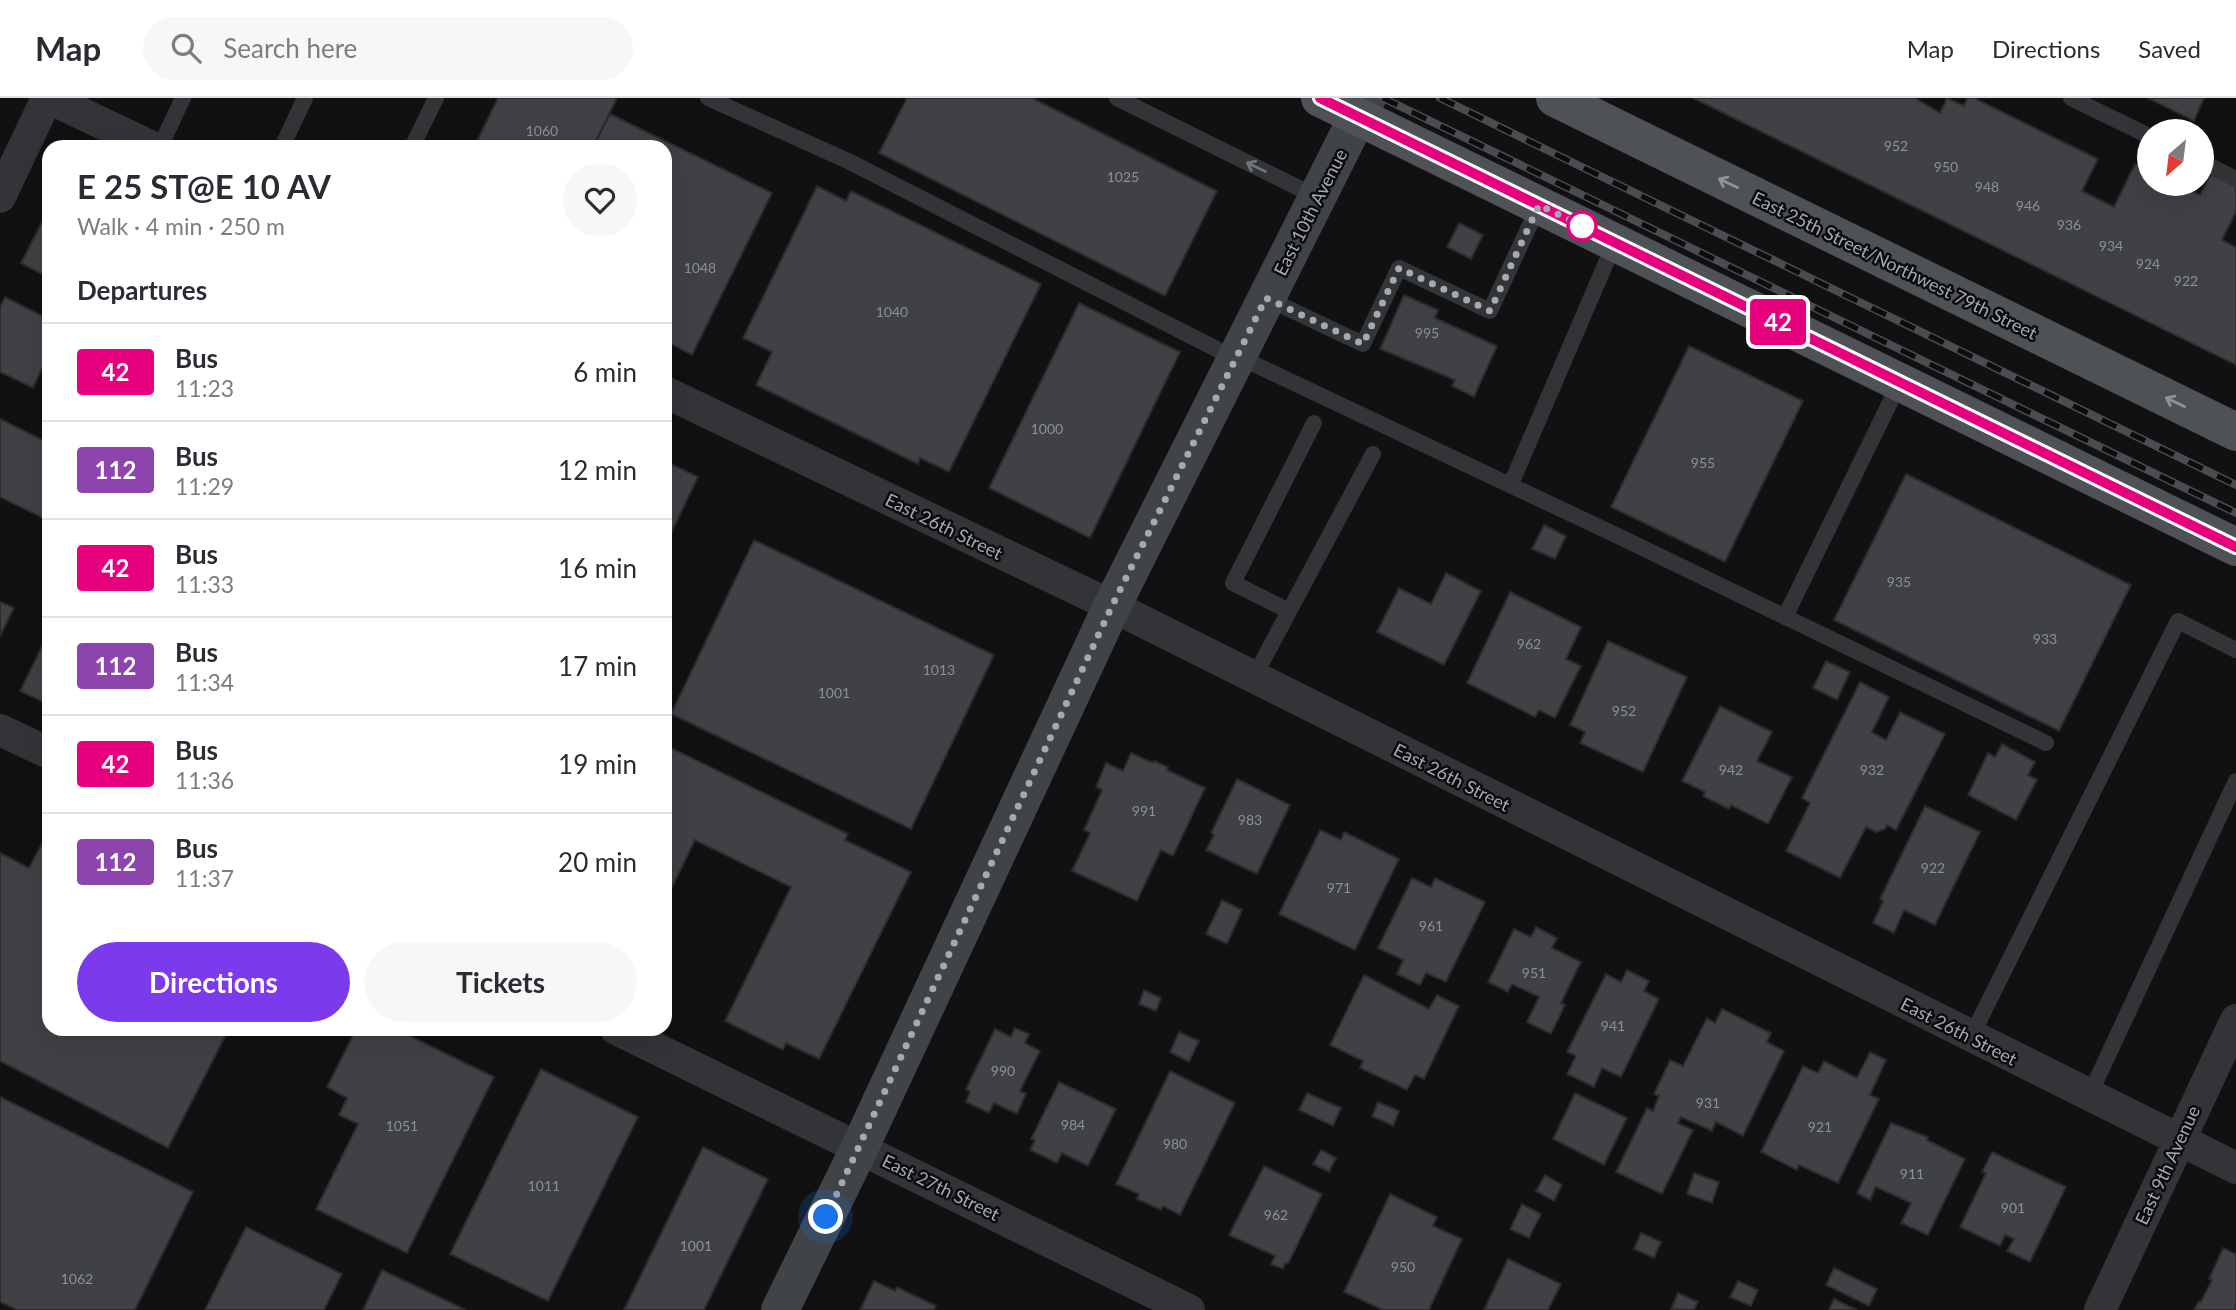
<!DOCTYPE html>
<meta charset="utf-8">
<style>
:root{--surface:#fff;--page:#f7f7f7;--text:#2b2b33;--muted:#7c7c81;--line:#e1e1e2;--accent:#7c3aed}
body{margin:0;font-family:Lato,sans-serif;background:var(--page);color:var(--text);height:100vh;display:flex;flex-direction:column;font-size:26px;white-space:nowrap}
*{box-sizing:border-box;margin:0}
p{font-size:23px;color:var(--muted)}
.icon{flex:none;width:38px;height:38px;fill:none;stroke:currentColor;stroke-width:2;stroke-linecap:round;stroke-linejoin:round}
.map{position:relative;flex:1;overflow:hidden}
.panel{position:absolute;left:42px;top:42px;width:630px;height:896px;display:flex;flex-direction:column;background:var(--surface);border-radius:21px;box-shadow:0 7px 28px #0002}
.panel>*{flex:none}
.badge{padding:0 14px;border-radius:5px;font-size:24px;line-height:46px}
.needle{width:46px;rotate:208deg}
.buttons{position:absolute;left:2137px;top:21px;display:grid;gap:14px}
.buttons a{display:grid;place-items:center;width:77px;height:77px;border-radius:50%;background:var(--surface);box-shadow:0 7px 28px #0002;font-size:35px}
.you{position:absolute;width:35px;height:35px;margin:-18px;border:5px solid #fff;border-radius:50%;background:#1a73e8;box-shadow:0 0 0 10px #1a73e833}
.map>.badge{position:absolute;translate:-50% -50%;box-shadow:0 0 0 4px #fff}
h2{padding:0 35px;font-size:26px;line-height:63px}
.round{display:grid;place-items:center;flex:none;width:74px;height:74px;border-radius:37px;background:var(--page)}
.head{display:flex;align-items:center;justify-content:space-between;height:119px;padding:0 35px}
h1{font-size:33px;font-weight:700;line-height:52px}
.button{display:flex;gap:14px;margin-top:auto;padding:14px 35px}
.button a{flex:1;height:80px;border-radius:42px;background:var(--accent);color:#fff;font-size:28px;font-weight:700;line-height:80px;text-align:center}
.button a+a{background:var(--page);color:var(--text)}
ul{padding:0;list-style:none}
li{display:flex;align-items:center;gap:21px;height:98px;padding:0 35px;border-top:2px solid var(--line)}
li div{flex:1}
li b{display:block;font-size:26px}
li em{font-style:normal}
li .badge{min-width:77px;font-weight:700;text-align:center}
header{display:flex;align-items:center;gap:42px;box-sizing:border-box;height:98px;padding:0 35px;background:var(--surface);border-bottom:2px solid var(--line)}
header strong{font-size:33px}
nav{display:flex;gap:38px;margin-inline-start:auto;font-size:24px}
.search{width:490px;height:63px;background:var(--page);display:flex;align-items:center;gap:18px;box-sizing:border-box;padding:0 24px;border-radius:38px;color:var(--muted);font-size:26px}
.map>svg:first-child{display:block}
.building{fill:#404145;stroke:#2b2b2e;stroke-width:2}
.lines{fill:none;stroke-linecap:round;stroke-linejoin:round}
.lane{stroke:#323437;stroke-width:16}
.street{stroke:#323437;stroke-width:32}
.secondary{stroke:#404347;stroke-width:38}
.primary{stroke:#4e5156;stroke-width:38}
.rail-casing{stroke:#494c50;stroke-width:8}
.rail{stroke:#0c0c0d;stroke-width:5;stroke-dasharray:16;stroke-linecap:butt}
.oneway{stroke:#70757b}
.oneway2{stroke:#8e949b}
.line-casing{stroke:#fff;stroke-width:16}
.line{stroke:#e6007e;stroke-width:10}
.walk{stroke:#a3aab2;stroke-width:7;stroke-dasharray:0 12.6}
.stop-dot{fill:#fff;stroke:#e6007e;stroke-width:3.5}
.labels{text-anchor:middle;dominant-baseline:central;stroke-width:5;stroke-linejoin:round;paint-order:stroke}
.number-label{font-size:14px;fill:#8a9097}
.street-label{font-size:18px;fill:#a3aab2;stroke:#0c0c0d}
</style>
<header>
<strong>Map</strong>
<div class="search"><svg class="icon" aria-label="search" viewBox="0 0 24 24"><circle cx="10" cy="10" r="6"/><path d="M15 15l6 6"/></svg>Search here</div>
<nav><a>Map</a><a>Directions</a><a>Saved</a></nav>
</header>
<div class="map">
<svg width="2236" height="1212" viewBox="0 0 2236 1212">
<rect width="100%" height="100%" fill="#111112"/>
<!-- building -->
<path class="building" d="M498 0H617L593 49H474Z
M907 0H1032L1217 93 1165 198 879 55Z
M1693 0H1915L1940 15 1947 0 1964 8 1967 0H1974L2098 61 2082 93 2114 109 2135 66 2149 72V86H2177L2200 97 2211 76 2236 88V114L2222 142 2236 149V267Z
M2148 0H2204L2194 23Z
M610 16 772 95 692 257 665 243V49H593Z
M817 88 846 103 851 93 1041 186 949 374 920 360 918 366 756 287 772 254 743 240Z
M49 110V180L21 165Z
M1459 125 1483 137 1471 161 1447 149Z
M1404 197 1438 212 1435 220 1497 248 1474 299 1452 288 1455 282 1380 251Z
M5 199 49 221V256L33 290 0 274V209Z
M1079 205 1180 254 1090 440 989 390Z
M1689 248 1803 303 1725 464 1611 409Z
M0 321 49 345V423L0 399Z
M665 363 698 379 665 448Z
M1906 376 2131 487 2059 633 1834 522Z
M1544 427 1566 438 1555 461 1532 451Z
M754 442 994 557 911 731 671 616Z
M1446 475 1481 493 1444 567 1377 534 1399 490 1431 506Z
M1510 494 1581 529 1566 561 1581 568 1555 620 1539 612 1535 619 1467 585Z
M0 504 14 510 0 538Z
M49 534V607L20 593Z
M1608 543 1687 579 1643 674 1580 645 1585 634 1570 627Z
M1826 563 1850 574 1837 602 1813 590Z
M1860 584 1889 599 1872 634 1886 642 1900 614 1945 636 1896 732 1887 727 1885 731 1876 734 1866 729 1840 780 1786 753 1810 705 1802 700Z
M1720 608 1772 634 1757 663 1792 679 1768 726 1731 707 1729 711 1703 698 1705 694 1682 683Z
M2002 646 2035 664 2028 677 2037 682 2016 722 1968 697 1988 655 1995 659Z
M665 647 848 736 845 742 911 774 819 961 786 945 783 952 725 923 791 789 695 742 665 804Z
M1131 655 1153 665 1154 663 1168 669 1167 672 1205 690 1173 758 1161 752 1137 803 1072 773 1090 735 1084 732 1102 692 1096 689 1106 665 1123 673Z
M1237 681 1290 707 1257 776 1206 752 1214 737 1211 735Z
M1925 708 1980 734 1935 827 1904 812 1894 835 1873 825 1883 803 1880 801Z
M49 732V931H229L168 1050 0 963V755L29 770Z
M1320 732 1341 742 1344 734 1399 761 1355 852 1279 816Z
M1412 780 1431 789 1435 780 1485 804 1446 884 1426 875 1420 887 1397 876 1403 862 1378 850Z
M1222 802 1242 812 1227 846 1206 836Z
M1536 829 1557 840 1552 850 1581 864 1561 905 1565 907 1551 936 1527 924 1539 899 1512 886 1508 894 1488 884 1514 831 1531 839Z
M1627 872 1649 883 1644 893 1659 901 1621 979 1602 970 1594 989 1567 976 1576 958 1567 954 1606 876 1621 884Z
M1364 877 1429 911 1437 897 1459 908 1424 981 1415 977 1407 992 1360 970 1363 963 1330 947Z
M1144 892 1161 900 1156 913 1139 906Z
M1722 911 1771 935 1767 944 1784 953 1743 1038 1716 1024 1712 1033 1681 1019 1678 1025 1693 1032 1662 1096 1616 1074 1647 1010 1653 1013 1659 998 1654 996 1670 962 1683 968 1707 920 1715 925Z
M1015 930 1029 936 1025 945 1040 953 1020 993 1026 996 1017 1016 994 1005 989 1015 966 1004 970 994 966 991 995 931 1011 939Z
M356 931H406L404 935 494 979 407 1155 316 1111 358 1026 339 1017 347 1000 327 989Z
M1179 934 1199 943 1189 964 1170 954Z
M1870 954 1886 962 1870 997 1879 1001 1838 1085 1799 1067 1797 1072 1761 1054 1803 968 1818 975 1824 963 1857 980Z
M541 971 638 1019 548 1203 450 1156Z
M1170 973 1235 1005 1180 1117 1163 1108 1161 1112 1137 1101 1139 1096 1116 1086Z
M1059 984 1116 1011 1088 1068 1062 1055 1057 1065 1030 1052 1035 1042 1031 1041Z
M1307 995 1341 1010 1333 1028 1299 1012Z
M1575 995 1627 1020 1604 1067 1553 1041Z
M0 999 193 1094 135 1212H17L0 1204Z
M1378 1004 1399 1013 1393 1028 1372 1018Z
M1891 1025 1928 1039 1927 1042 1965 1061 1928 1137 1901 1125 1911 1105 1876 1089 1870 1102 1857 1095Z
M703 1049 768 1081 704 1212H624Z
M1321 1052 1336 1060 1329 1074 1313 1066Z
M1992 1054 2066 1089 2030 1164 2007 1153 2014 1141 2005 1137 2000 1148 1960 1129 1986 1075 1982 1074Z
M1264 1068 1322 1096 1288 1166 1285 1165 1283 1171 1271 1166 1275 1158 1229 1137Z
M1694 1075 1719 1084 1712 1105 1687 1096Z
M1545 1077 1562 1087 1554 1103 1536 1093Z
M1390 1096 1437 1119 1433 1128 1462 1141 1429 1212H1383L1344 1194Z
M1522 1106 1541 1116 1529 1140 1510 1131Z
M246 1129 342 1176 324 1212H205Z
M1641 1135 1661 1144 1654 1160 1634 1151Z
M2223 1150 2236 1156V1212H2194L2199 1203 2201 1204 2212 1182 2209 1181Z
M1508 1161 1561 1186 1548 1212H1484Z
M1834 1170 1877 1191 1869 1208 1826 1187Z
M382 1172 466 1212H363Z
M874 1183 895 1193 897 1189 936 1208 934 1212H860Z
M1738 1183 1758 1192 1751 1208 1730 1199Z
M1678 1195 1698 1204 1694 1212 1671 1211Z
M1834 1201 1857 1212H1829Z"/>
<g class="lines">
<!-- lane -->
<path class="lane" d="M708 0 848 63 1236 261
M1117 0 1317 99
M2071 0 2149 38
M160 49 183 0
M282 49 305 0
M412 49 436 0
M2202 64 2236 81
M1266 200 1363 246 1399 170 1490 213 1539 107
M1237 258 1618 438 2046 645
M1511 386 1615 144
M1289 513 1233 485 1314 325
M1785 519 1900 284
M1254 579 1373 356
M1971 939 2178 523 2236 552
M2089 998 2236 683"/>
<!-- street -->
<path class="street" d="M49 0 152 49
M0 99 47 0
M665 294 1112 508 2236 1070
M0 632 49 655
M616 931 1189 1212
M2100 1212 2236 922"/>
<!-- secondary -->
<path class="secondary" d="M780 1212 860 1049 1112 508 1367 0"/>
<!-- primary -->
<path class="primary" d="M1320 0 2236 449
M1555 0 2236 334"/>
<!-- rail casing -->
<g class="rail-casing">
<path id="rail" d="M1383 0 2236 415
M1440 0 2236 387"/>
</g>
<!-- rail -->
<use href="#rail" class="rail"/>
</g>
<!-- one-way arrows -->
<defs><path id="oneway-shaft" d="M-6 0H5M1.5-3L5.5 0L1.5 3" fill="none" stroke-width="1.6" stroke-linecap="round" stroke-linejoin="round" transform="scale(1.75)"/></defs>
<use class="oneway" href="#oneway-shaft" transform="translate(1256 69) rotate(-154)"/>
<g class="oneway2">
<use href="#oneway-shaft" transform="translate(1728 85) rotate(-154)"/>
<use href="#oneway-shaft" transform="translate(2175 304) rotate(-154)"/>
</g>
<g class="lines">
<!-- line casing -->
<g class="line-casing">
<path id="line" d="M1320 0 2236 449"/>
</g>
<!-- line -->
<use href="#line" class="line"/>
<!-- walk -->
<path class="walk" d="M826 1119 1112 508 1266 200 1363 246 1399 170 1490 213 1539 107 1582 128"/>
</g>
<!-- markers -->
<circle class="stop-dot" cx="1582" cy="128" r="14"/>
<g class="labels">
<!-- number labels -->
<g class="number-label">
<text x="542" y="32">1060</text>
<text x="1896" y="47">952</text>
<text x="1946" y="68">950</text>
<text x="1123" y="78">1025</text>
<text x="1987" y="88">948</text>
<text x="2028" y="107">946</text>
<text x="2069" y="126">936</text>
<text x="2111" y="147">934</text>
<text x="2148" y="165">924</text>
<text x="700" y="169">1048</text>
<text x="2186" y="182">922</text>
<text x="892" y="213">1040</text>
<text x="1427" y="234">995</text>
<text x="1047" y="330">1000</text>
<text x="1703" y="364">955</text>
<text x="1899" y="483">935</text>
<text x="2045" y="540">933</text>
<text x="1529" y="545">962</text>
<text x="939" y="571">1013</text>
<text x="834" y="594">1001</text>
<text x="1624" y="612">952</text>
<text x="1731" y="671">942</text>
<text x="1872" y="671">932</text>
<text x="1144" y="712">991</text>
<text x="1250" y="721">983</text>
<text x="1933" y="769">922</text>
<text x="1339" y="789">971</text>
<text x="1431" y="827">961</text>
<text x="1534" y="874">951</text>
<text x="1613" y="927">941</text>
<text x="1003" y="972">990</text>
<text x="1708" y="1004">931</text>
<text x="1073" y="1026">984</text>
<text x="402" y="1027">1051</text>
<text x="1820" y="1028">921</text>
<text x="1175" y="1045">980</text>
<text x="1912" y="1075">911</text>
<text x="544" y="1087">1011</text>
<text x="2013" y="1109">901</text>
<text x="1276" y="1116">962</text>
<text x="696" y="1147">1001</text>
<text x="1403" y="1168">950</text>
<text x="77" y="1180">1062</text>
</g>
<!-- street labels -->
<g class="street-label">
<text transform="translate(1310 114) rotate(-63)">East 10th Avenue</text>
<text transform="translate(1895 167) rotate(26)">East 25th Street/Northwest 79th Street</text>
<text transform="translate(944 428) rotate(26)">East 26th Street</text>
<text transform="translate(1452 679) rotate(27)">East 26th Street</text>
<text transform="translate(1959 933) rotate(27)">East 26th Street</text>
<text transform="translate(2167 1067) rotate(-65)">East 9th Avenue</text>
<text transform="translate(941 1089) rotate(26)">East 27th Street</text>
</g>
</g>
</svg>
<div class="buttons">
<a><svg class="needle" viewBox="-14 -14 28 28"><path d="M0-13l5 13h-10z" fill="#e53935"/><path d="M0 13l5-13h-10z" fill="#7c7c81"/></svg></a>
</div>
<div class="you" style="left:826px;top:1119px"></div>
<b class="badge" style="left:1778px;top:224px;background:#e6007e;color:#fff">42</b>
<section class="panel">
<div class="head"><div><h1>E 25 ST@E 10 AV</h1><p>Walk · 4 min · 250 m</p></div><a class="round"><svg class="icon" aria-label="heart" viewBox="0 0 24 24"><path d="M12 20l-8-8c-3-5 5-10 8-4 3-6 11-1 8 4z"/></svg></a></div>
<h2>Departures</h2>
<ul>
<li><span class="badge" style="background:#e6007e;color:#fff">42</span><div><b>Bus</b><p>11:23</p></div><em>6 min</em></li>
<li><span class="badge" style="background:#8e44ad;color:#fff">112</span><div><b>Bus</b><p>11:29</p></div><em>12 min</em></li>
<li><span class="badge" style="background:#e6007e;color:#fff">42</span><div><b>Bus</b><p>11:33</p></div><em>16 min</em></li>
<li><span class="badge" style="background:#8e44ad;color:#fff">112</span><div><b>Bus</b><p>11:34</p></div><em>17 min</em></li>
<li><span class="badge" style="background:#e6007e;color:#fff">42</span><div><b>Bus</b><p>11:36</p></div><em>19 min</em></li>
<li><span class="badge" style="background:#8e44ad;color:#fff">112</span><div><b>Bus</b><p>11:37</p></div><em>20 min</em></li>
</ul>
<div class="button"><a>Directions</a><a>Tickets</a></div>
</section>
</div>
